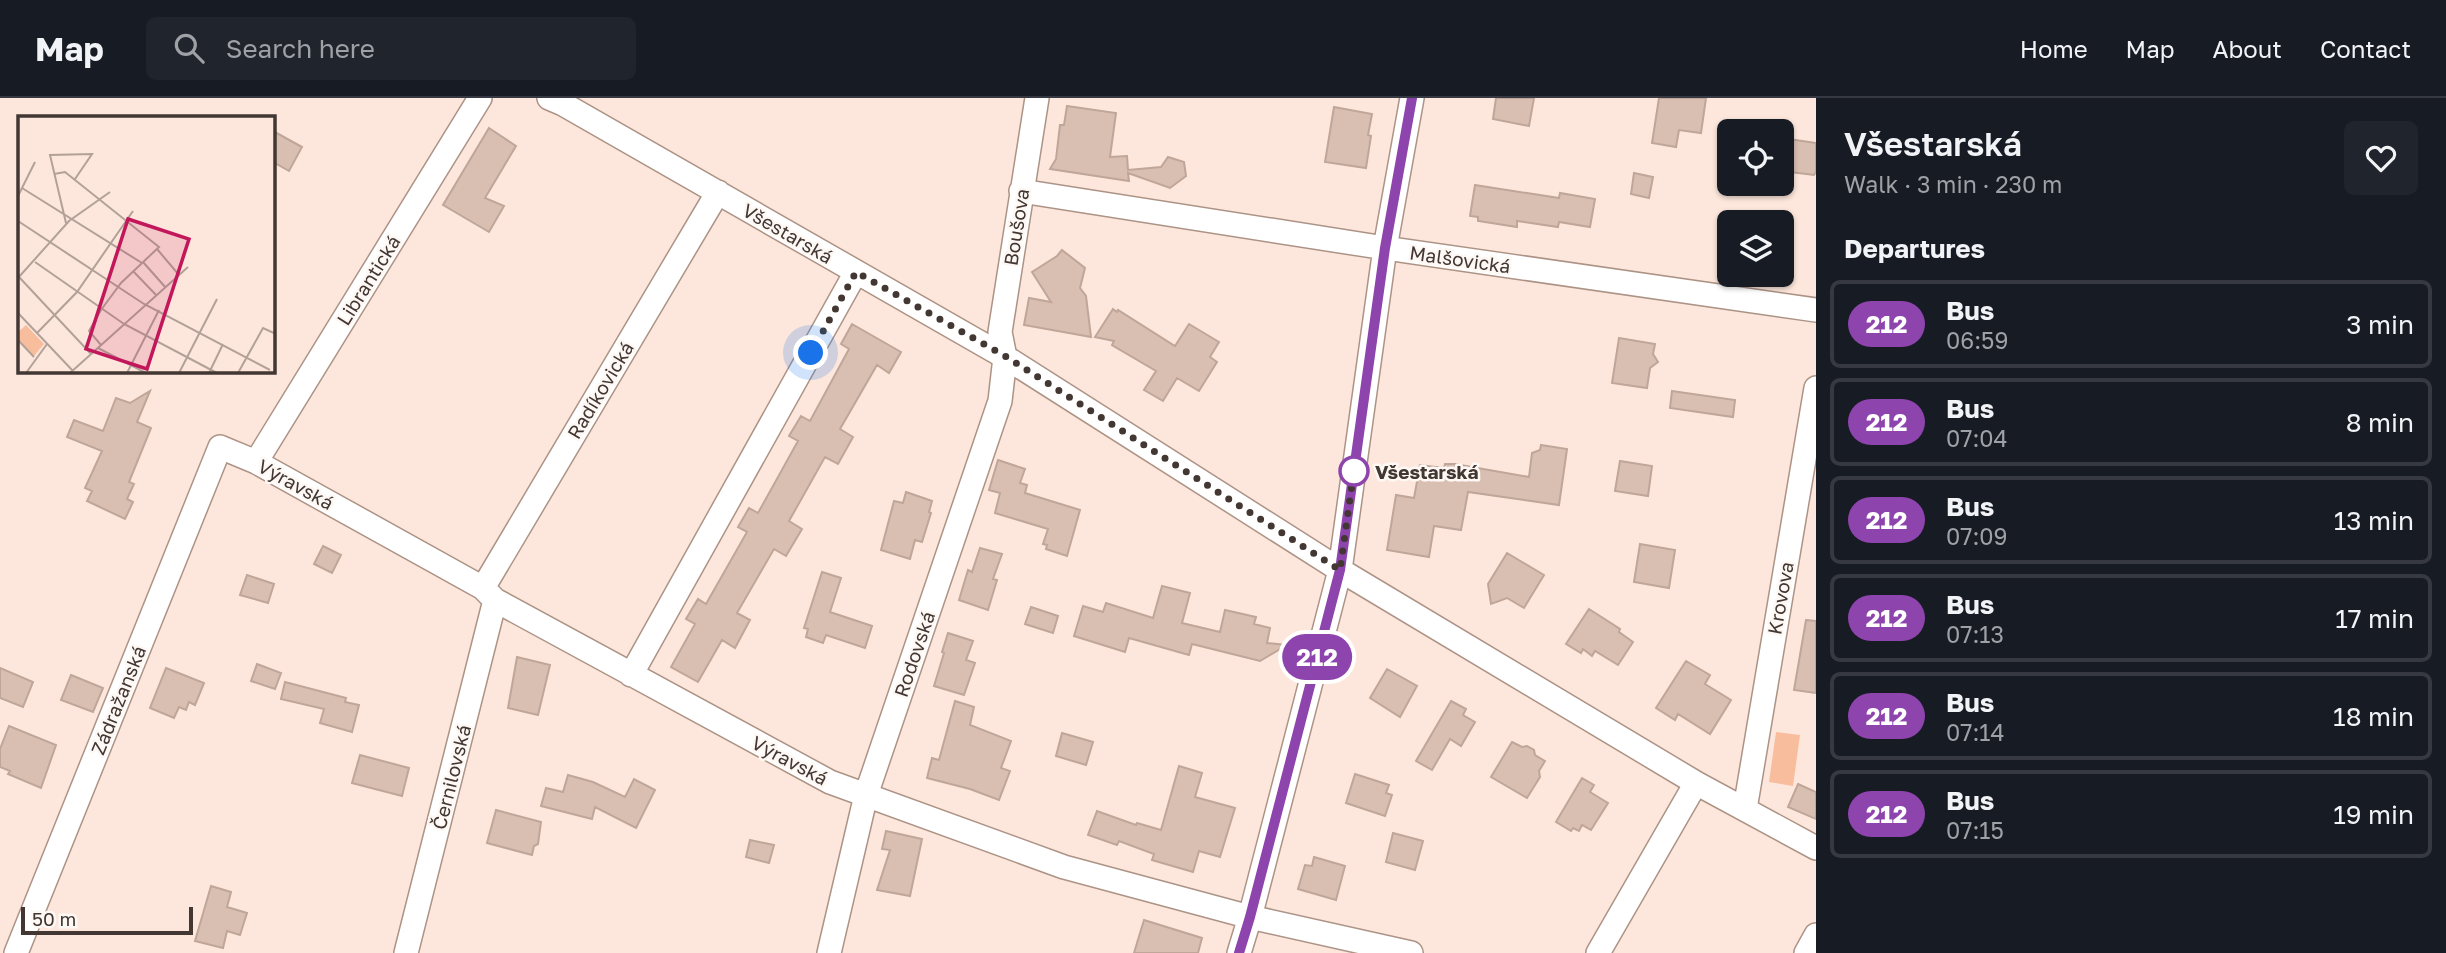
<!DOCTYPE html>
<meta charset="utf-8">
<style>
:root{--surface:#171b24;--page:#20242c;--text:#f1f3f6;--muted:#9ea1a6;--line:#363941}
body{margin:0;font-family:"Golos Text",sans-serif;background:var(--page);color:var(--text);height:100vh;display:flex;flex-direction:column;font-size:26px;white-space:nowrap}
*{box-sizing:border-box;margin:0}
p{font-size:23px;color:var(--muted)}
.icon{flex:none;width:38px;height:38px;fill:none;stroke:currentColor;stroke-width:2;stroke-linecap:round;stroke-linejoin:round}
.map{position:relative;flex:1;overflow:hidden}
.sheet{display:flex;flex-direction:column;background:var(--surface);width:630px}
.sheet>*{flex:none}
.badge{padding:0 14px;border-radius:23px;font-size:24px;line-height:46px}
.controls{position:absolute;left:1717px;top:21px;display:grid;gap:14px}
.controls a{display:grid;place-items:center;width:77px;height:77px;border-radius:10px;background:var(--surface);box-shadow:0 2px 5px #0004;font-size:35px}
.scale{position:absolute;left:21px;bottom:18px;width:172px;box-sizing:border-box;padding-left:7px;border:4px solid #423732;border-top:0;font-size:19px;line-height:24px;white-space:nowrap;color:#423732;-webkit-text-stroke:5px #fef8f5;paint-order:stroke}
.you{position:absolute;width:35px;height:35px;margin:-18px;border:5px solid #fff;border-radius:50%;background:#1a73e8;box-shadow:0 0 0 10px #1a73e833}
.map>.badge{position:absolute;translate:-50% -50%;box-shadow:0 0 0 4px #fff}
h2{padding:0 28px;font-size:26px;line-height:63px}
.round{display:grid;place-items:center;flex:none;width:74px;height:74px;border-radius:10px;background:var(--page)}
.headline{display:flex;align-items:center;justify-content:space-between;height:119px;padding:0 28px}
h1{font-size:33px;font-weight:600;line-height:52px}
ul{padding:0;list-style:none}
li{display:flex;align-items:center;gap:21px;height:88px;margin:0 14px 10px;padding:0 14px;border:4px solid var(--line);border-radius:10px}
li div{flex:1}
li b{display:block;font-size:26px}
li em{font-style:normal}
li .badge{min-width:77px;font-weight:700;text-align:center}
header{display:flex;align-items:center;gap:42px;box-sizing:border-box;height:98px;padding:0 35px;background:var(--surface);border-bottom:2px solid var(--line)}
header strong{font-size:33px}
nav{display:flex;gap:38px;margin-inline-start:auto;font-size:24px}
.search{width:490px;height:63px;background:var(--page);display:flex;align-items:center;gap:18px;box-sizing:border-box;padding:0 24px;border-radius:10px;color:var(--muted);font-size:26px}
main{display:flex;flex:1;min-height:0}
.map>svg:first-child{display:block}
.green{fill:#f8bd9d}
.building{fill:#d9bfb1;stroke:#bfa698;stroke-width:2}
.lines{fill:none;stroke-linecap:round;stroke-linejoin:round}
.minor-casing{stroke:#ac9386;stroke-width:26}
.minor{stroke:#fff;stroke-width:23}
.line-casing{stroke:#fff;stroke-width:16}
.line{stroke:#8e44ad;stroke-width:10}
.walk{stroke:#423732;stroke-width:7;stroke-dasharray:0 12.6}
.stop-dot{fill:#fff;stroke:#8e44ad;stroke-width:3.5}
.labels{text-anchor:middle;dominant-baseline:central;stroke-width:5;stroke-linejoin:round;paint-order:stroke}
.street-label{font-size:19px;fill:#423732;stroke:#fef8f5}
.stop-label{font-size:19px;font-weight:bold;fill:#423732;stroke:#fef8f5;text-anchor:start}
.inset-road{fill:none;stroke:#b2a198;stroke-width:2}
.view{fill:#c2185b;fill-opacity:0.15;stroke:#c2185b;stroke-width:3.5}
.inset-edge{fill:none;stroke:#423732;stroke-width:3.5}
</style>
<header>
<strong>Map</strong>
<div class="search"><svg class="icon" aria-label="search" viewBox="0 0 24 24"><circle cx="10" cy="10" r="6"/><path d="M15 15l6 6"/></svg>Search here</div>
<nav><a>Home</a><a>Map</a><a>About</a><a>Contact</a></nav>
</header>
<main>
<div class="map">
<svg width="1816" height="855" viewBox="0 0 1816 855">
<rect width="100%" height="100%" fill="#fde7dc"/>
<!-- green -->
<path class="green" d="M1776 634 1800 637 1793 688 1769 684Z"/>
<!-- building -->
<path class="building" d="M1496 0H1534L1529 28 1493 21Z
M1659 0H1706L1701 35 1679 32 1676 49 1652 45Z
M1067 8 1116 15 1110 59 1127 58 1128 72 1161 69 1168 59 1184 64 1186 78 1170 90 1128 75 1129 83 1050 71 1056 61 1060 27H1064Z
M1334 9 1372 16 1368 37 1371 38 1366 70 1325 64Z
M489 30 516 48 485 100 504 108 489 134 443 107Z
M273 33 302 49 289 73 273 64Z
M1782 40 1816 45V74L1814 77 1782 73Z
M1634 75 1653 79 1649 100 1631 96Z
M1475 87 1559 100 1560 95 1595 101 1590 129 1559 124 1558 129 1517 123V129L1478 123V119L1470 118Z
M1062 152 1085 170 1080 190 1086 198 1091 239 1024 227 1029 200 1051 204 1032 174 1057 158Z
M1113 211 1117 214 1118 212 1175 248 1189 226 1219 244 1210 259 1217 264 1199 293 1177 280 1163 303 1144 292 1156 273 1112 247 1114 243 1095 239Z
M852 226 901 254 889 275 877 267 840 331 853 339 838 366 825 359 789 423 802 431 786 458 774 451 737 515 750 522 735 550 722 542 698 584 671 569 695 526 686 521 698 501 706 506 747 434 738 429 749 410 758 415 798 343 789 338 801 318 810 323 849 251 841 246Z
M1619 240 1655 246 1653 256 1658 264 1650 270 1647 290 1612 285Z
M150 293 137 324 151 330 129 384 134 386 127 401 133 404 125 421 87 403 92 393 85 390 102 353 67 339 74 322 103 333 116 300 130 305Z
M1672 293 1735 302 1733 319 1670 310Z
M1541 347 1567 351 1559 407 1468 394 1461 432 1434 428 1429 459 1387 452 1396 397 1414 400 1420 367 1444 370 1445 366H1455L1529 379 1532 355 1540 352Z
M998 362 1025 371 1020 385 1027 387 1025 395 1080 412 1067 458 1046 451 1047 447 1043 446 1048 431 995 415 1000 395 989 392Z
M1620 363 1652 368 1648 398 1615 393Z
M906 394 932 403 929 414 931 415 922 444 915 442 910 461 881 452 894 403 903 405Z
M1640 446 1675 452 1669 490 1634 484Z
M323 448 341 457 332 475 314 466Z
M980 450 1002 456 993 481 997 482 988 512 959 502 968 472 972 474Z
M1507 455 1544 477 1524 510 1507 500 1491 506 1488 486Z
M822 474 841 480 830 514 872 528 865 550 826 537 823 545 806 539 808 531 804 530Z
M247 477 274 486 268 505 240 497Z
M1162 488 1190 495 1182 525 1220 534 1225 512 1256 519 1254 526 1270 530 1267 545 1287 547 1260 563 1192 546 1189 557 1129 540 1125 554 1074 538 1083 508 1103 514 1106 505 1153 520Z
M1031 509 1058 518 1053 535 1025 526Z
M1589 511 1620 531 1619 534 1633 544 1618 567 1595 553 1592 558 1583 551 1581 555 1566 546Z
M1806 522 1816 523V595L1794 592Z
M948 535 973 543 966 562 975 565 964 597 934 588 944 555 942 554Z
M517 559 550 567 538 617 508 610Z
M1686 563 1710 577 1705 586 1731 602 1710 636 1678 616 1675 622 1656 610Z
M257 566 281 575 275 591 251 583Z
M0 570 33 584 23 609 0 600Z
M166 570 204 585 195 607 189 604 186 612 179 609 174 620 150 610Z
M1387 571 1417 588 1400 619 1370 600Z
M71 577 103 590 93 614 61 602Z
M285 584 346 600 345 604 359 607 352 634 320 625 324 611 281 601Z
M955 603 974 609 970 627 1011 643 1001 670 1010 673 999 702 970 691 927 680 932 660 939 662Z
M1451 603 1466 611 1463 617 1475 624 1461 648 1450 641 1432 672 1416 663Z
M9 628 56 647 41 690 8 676 10 673 0 669V651Z
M1062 635 1093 644 1086 667 1056 658Z
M1512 644 1522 649 1527 648 1534 652 1535 657 1545 663 1539 673 1540 679 1527 700 1491 679Z
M360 657 409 670 402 698 352 685Z
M1179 668 1202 675 1195 699 1235 710 1220 759 1199 753 1193 774 1152 762 1154 756 1119 743 1117 747 1088 737 1097 713 1136 727 1137 725 1161 732Z
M1355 676 1389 687 1386 695 1392 697 1385 718 1346 705Z
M568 677 593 684 625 699 634 681 655 692 636 730 595 709 592 721 541 708 546 690 563 694Z
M1582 680 1594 687 1590 694 1608 705 1591 732 1582 727 1579 733 1573 730 1571 733 1556 724Z
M1798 686 1816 694V721L1788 709Z
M496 712 541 724 538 746 534 748 532 757 487 745Z
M886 733 922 741 910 798 877 792 890 752 882 751Z
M1393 735 1423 743 1415 772 1386 764Z
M750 742 774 747 769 765 746 759Z
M1314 759 1345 768 1336 802 1298 791 1305 767 1312 768Z
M211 788 231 794 227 809 247 815 240 837 227 833 223 850 195 843Z
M1144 822 1202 840 1198 855H1134Z"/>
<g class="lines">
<!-- minor casing -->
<g class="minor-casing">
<path id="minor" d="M549 0 563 6 1005 259 1340 472 1696 685 1816 750
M1021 93 1385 150 1816 212
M256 364 480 0
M483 490 718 94
M631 577 856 174
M1745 711 1816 290
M16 855 220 349 256 364 483 490 495 502 830 684 1064 769 1250 819 1411 855
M406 855 495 502
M829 855 866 697 1000 303 1005 259 1000 234 1037 0
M1239 855 1250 819 1340 472 1385 150 1412 0
M1598 855 1696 685
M1806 855 1816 837"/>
</g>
<!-- minor -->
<use href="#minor" class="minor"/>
</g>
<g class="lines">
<!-- line casing -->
<g class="line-casing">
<path id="line" d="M1239 855 1250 819 1340 472 1385 150 1412 0"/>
</g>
<!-- line -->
<use href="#line" class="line"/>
<!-- walk -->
<path class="walk" d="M811 255 856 174 1005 258 1340 472 1355 365 1354 373"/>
</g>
<!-- markers -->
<circle class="stop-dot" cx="1354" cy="373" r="14"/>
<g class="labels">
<!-- street labels -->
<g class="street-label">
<text transform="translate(1016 129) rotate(-81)">Boušova</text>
<text transform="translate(788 135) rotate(30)">Všestarská</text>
<text transform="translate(1460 161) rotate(8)">Malšovická</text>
<text transform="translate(368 182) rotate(-58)">Librantická</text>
<text transform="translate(600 292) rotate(-59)">Radíkovická</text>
<text transform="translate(296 386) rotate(29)">Výravská</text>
<text transform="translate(1780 500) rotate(-80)">Krovova</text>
<text transform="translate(914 556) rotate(-71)">Rodovská</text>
<text transform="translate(118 602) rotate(-68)">Zádražanská</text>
<text transform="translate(790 662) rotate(28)">Výravská</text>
<text transform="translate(451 679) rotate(-76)">Černilovská</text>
</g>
<!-- stop labels -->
<g class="stop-label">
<text x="1375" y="373">Všestarská</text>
</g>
</g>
<!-- overview -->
<g transform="translate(18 18)">
<rect width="257" height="257" fill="#fde7dc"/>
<path d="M8 209 26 228 16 240 0 223V216Z" fill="#f8bd9d"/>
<path class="inset-road" d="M36 58 47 56 141 131 103 167 83 194 71 215 83 229M4 72 124 147M0 80 17 46M0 105 126 188 252 254M48 107 32 39 74 38 57 63M139 133 161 159M17 146 106 208 199 257M125 146 148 172M115 155 139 180M1 161 73 238M0 162 51 105 92 76M0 197 55 255M19 217 59 176 115 95M0 224 16 241M80 232 128 257M8 257 29 228M52 257 170 151M109 257 141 194M161 257 199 183M191 257 205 228M220 257 245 212 258 218"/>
<path class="view" d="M110 103 171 123 129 253 68 233Z"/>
<rect width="257" height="257" class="inset-edge"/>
</g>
</svg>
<div class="controls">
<a><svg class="icon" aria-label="locate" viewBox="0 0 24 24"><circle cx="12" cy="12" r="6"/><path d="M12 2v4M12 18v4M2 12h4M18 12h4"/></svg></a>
<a><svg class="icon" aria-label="layers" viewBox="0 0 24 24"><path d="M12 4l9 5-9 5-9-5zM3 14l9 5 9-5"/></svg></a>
</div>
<div class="scale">50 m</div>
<div class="you" style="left:811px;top:255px"></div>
<b class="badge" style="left:1317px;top:559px;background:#8e44ad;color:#fff">212</b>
</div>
<section class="sheet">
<div class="headline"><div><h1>Všestarská</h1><p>Walk · 3 min · 230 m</p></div><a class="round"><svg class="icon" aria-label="heart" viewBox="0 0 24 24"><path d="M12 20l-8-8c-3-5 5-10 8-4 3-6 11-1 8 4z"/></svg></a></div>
<h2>Departures</h2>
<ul>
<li><span class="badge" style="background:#8e44ad;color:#fff">212</span><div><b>Bus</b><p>06:59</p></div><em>3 min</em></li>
<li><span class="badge" style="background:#8e44ad;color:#fff">212</span><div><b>Bus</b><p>07:04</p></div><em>8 min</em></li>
<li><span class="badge" style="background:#8e44ad;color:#fff">212</span><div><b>Bus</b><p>07:09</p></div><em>13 min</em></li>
<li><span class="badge" style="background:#8e44ad;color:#fff">212</span><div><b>Bus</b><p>07:13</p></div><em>17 min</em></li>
<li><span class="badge" style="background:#8e44ad;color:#fff">212</span><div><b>Bus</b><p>07:14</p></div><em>18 min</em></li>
<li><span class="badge" style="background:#8e44ad;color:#fff">212</span><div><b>Bus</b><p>07:15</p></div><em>19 min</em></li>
</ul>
</section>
</main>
